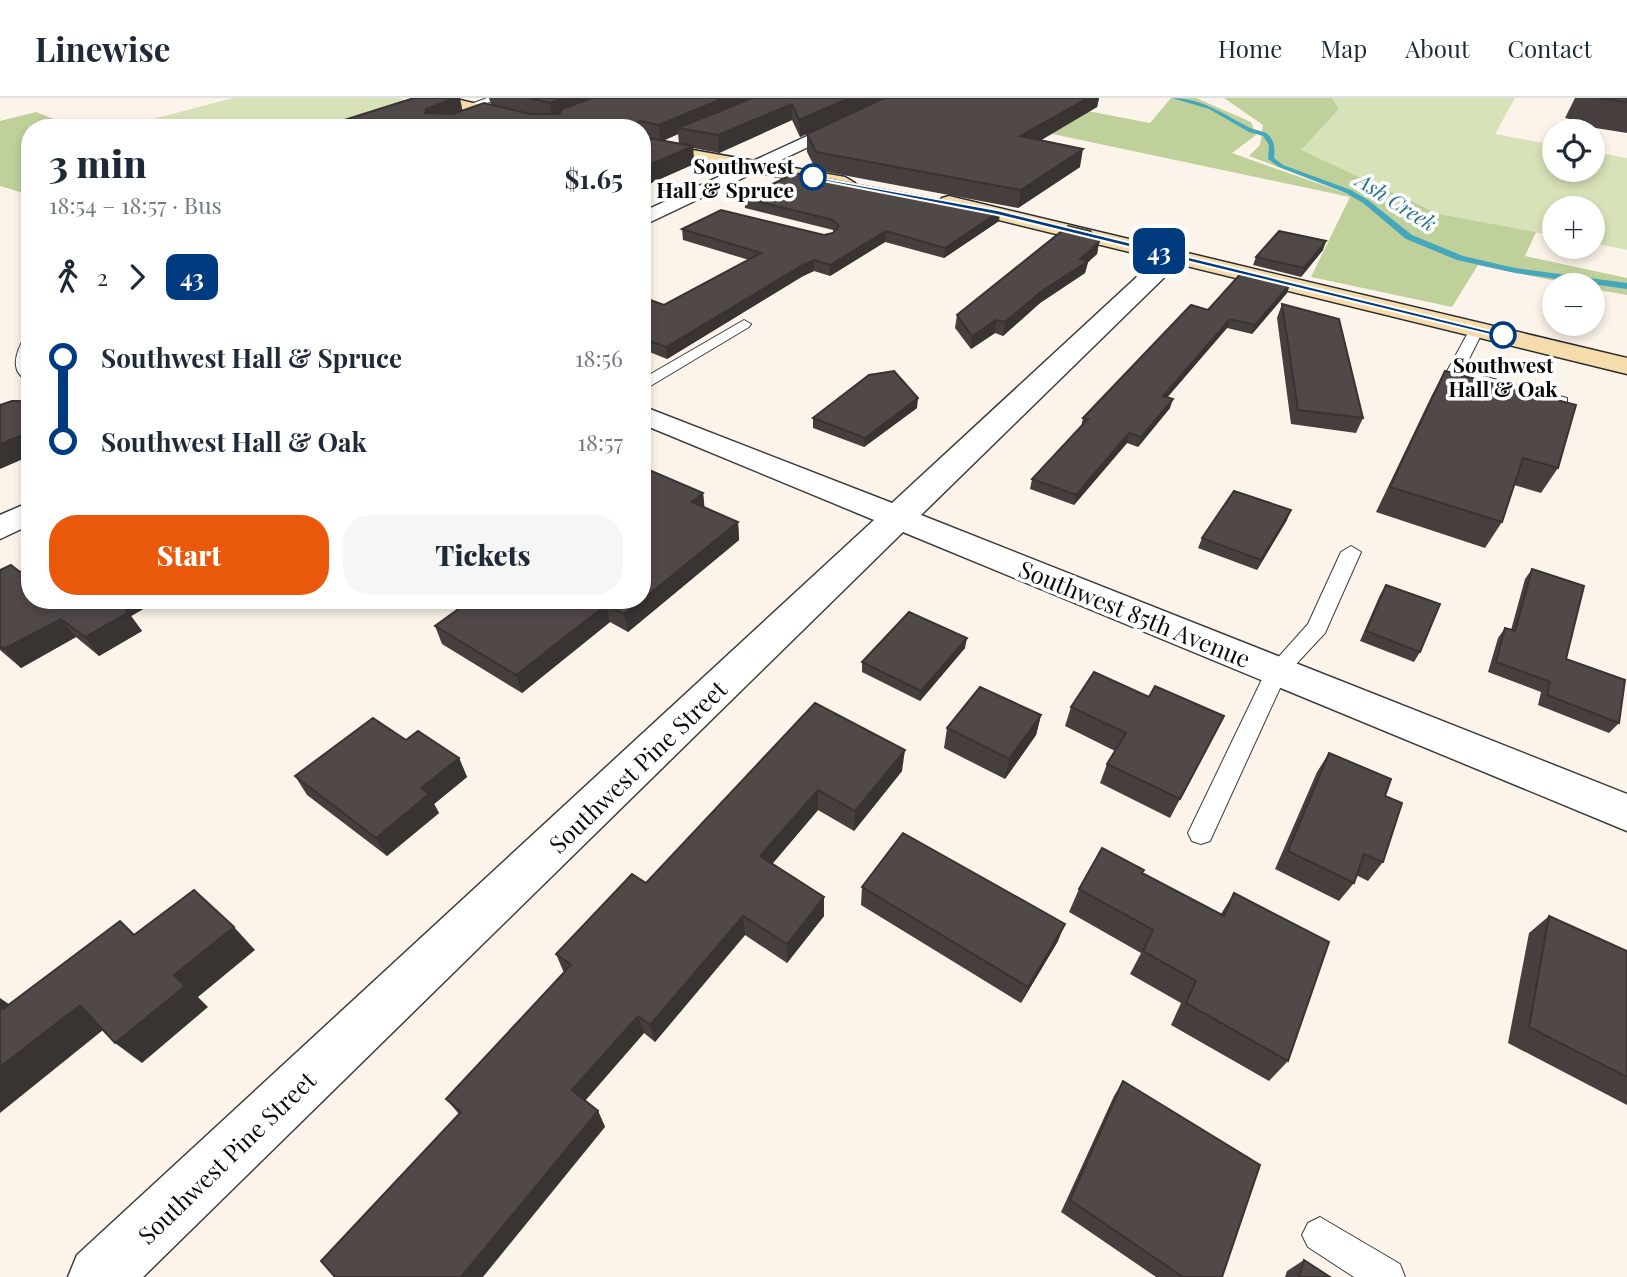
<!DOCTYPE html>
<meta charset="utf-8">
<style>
:root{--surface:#fff;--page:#f6f6f7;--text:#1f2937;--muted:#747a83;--line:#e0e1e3;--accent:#ea580c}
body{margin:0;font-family:"Playfair Display",serif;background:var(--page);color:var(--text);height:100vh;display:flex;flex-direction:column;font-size:26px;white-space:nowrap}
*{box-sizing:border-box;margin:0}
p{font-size:23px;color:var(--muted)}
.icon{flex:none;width:38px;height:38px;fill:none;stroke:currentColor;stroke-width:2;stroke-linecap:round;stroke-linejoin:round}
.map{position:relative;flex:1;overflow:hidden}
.drawer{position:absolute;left:21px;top:21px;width:630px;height:490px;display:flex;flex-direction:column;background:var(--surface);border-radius:28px;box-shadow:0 4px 10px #0003}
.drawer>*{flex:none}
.badge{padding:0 14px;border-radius:10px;font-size:24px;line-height:46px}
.controls{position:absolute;left:1542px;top:21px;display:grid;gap:14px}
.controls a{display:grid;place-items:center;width:63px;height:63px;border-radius:50%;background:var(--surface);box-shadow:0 4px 10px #0003;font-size:35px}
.map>.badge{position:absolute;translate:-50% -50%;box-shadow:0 0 0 4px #fff}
.legs{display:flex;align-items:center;gap:10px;height:77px;padding:0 28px;font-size:23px}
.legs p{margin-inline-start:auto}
.head{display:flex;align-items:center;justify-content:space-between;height:119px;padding:0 28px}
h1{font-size:38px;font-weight:800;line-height:52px}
.primary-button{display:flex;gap:14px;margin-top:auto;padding:14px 28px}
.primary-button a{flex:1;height:80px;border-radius:28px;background:var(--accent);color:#fff;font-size:28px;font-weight:800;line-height:80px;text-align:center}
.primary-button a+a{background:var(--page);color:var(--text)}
ul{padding:0 28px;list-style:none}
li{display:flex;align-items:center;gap:24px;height:84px;font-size:26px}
li i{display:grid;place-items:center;width:10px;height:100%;margin:0 9px;background:currentColor}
li i::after{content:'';width:18px;height:18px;margin:-9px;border:5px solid;border-radius:50%;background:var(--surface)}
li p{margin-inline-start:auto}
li:first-child i{background:linear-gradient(#0000 50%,currentColor 0)}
li:last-child i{background:linear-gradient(currentColor 50%,#0000 0)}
header{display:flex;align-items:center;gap:42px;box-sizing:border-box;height:98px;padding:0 35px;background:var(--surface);border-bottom:2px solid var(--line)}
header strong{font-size:33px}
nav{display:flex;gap:38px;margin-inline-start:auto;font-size:24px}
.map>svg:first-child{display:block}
.green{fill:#d7e2b8}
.forest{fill:#bfd09a}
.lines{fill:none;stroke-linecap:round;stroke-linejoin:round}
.stream{fill:#45a7bb;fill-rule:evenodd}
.service-casing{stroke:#3d3d3d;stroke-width:2}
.minor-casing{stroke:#3d3d3d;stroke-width:3}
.secondary-casing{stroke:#2c2c2c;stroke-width:3}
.service{fill:#fff;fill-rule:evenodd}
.minor{fill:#fff;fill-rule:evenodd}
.secondary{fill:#f4dcac;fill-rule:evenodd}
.wall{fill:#463f3e;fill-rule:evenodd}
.shaded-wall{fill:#393332}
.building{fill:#514948;stroke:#393332;stroke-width:2}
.line-1{fill:#003b80;stroke:#fff;stroke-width:2}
.stop-1-dot{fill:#fff;stroke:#003b80;stroke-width:3.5}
.labels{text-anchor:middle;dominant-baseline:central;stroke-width:7;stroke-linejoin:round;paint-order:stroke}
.far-stop-label{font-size:21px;font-weight:bold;fill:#0a0a0a;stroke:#fff;text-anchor:end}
.far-water-label{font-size:21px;font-style:italic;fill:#24758a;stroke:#fff}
.street-label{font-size:24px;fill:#0a0a0a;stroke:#fff}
</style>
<header>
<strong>Linewise</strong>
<nav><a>Home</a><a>Map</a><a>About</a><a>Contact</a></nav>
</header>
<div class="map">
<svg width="1627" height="1179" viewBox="0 0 1627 1179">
<rect width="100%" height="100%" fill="#fcf4ea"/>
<!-- green -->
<path class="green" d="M233 0H398L431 10 366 30H118Z
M1332 0H1515L1495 36 1554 47V72H1592L1593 54 1627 60V152L1593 145 1592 110H1554V138L1439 116 1300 52 1339 11Z"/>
<!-- forest -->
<path class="forest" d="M1020 0 1150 25 1171 0H1196L1251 24 1256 37 1232 55 1365 102 1249 58 1260 47 1263 27 1224 0H1332L1339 11 1301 52 1439 116 1536 134 1525 158 1627 180V197L1593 191 1592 187H1576L1478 167 1452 209 1311 179 1350 99 977 20Z
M36 14 77 30H30V97L0 88V23Z"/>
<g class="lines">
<!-- stream -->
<path class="stream" d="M1172 0C1202 0 1225 17 1250 30 1255 32 1262 33 1266 35 1275 41 1275 51 1274 60L1283 67 1351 92 1368 102 1412 137 1463 158 1515 170 1627 185V191L1515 175 1457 162 1406 141 1363 105 1346 95 1279 69 1268 61 1269 47 1263 38 1249 34 1209 11Z"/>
<!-- service casing -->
<g class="service-casing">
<path id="service" d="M487 0H501L468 12 463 9Z
M744 222 751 226 749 229 642 293V281Z
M1477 227 1484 231 1463 273 1567 300V306L1561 308 1448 278 1446 275 1470 231Z
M30 238V283C8 276 16 253 25 239Z
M1351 448 1361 454 1325 535 1286 577 1210 743 1201 746 1192 743 1188 735 1266 573 1308 526 1341 454Z
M1320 1119 1400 1166 1405 1179H1354L1308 1149 1302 1137 1308 1125Z"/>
</g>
<!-- minor casing -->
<g class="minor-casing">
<path id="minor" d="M890 0H911L642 128V114Z
M1174 150 1185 157 1182 162 921 417 1627 696V733L903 434 143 1179H68L77 1157 874 422 642 326V308L892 405 1166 152Z
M30 404V427L0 441V417Z"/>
</g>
<!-- secondary casing -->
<g class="secondary-casing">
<path id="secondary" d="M425 0H452L561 26 563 30H534L427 3Z
M642 43 845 79 855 85 845 91 642 53Z
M949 98 1627 260V276L942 108 939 104 942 100Z"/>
</g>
<!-- service -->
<use href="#service" class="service"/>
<!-- minor -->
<use href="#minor" class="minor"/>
<!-- secondary -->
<use href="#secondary" class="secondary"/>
</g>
<!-- wall -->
<path class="wall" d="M489 0H884L800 39 792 22 719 55 693 50 694 66 642 89V30H319L463 12 491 6ZM678 36 679 45 663 43Z
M884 0H1099L1097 9 1040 42 1080 69 1018 110 816 72 807 54V36Z
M1575 0H1627V35L1583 28 1585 24 1565 20Z
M744 100 1000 113 999 123 944 160 885 144 830 178 814 173 803 178 667 261 642 251V199L664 207 749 162 683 142 682 131 824 137 834 134 833 132 745 110Z
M1099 144 1097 156 1088 164 1085 175 1040 205 1003 238 995 235 971 251 955 230 957 217Z
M1323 152 1301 179 1253 167 1256 159Z
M1290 186 1287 195 1252 236 1227 230 1167 299 1170 310 1138 349 1127 345 1074 407 1030 391 1032 381 1081 329 1083 320 1208 212Z
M1282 206 1363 320 1356 335 1291 326 1277 220Z
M1445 273 1558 370 1541 395 1514 387 1502 424 1485 450 1376 414 1432 297Z
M917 310 864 349 813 330V320Z
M703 395 704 409 738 424 739 442 628 534 610 524 522 595 442 546 435 528 642 502Z
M1287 422 1257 472 1198 450 1202 440Z
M1532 471 1566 561 1619 625 1609 635 1538 607 1541 594 1488 574 1498 540 1505 530 1511 532 1525 481Z
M0 472 30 502H159L131 518 142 533 99 558 76 539 21 570 0 552Z
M1386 487 1420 554 1414 564 1360 543 1380 497Z
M965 550 920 603 862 574V564Z
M1149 599 1224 618 1170 720 1100 685 1107 666 1115 653 1065 628 1071 609Z
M815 605 902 673 854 733 818 712 772 766 824 799V818L787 865 745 837 655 944 644 935 585 1003 598 1013 605 1029 459 1016 446 1001 564 875 556 856 646 785Z
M1041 617 1036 637 1005 681 944 650 947 630Z
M406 642 459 660 467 679 434 706 439 715 387 758 307 697 295 678Z
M1329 655 1385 698 1383 764 1368 783 1356 777 1354 785 1339 803 1275 771 1317 674Z
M1142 775 1221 816 1234 795 1288 963 1269 983 1171 927 1181 905 1130 876 1141 855 1069 814 1079 791Z
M862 789 1058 843 1021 905 861 807Z
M1549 818 1627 853V1007L1508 945 1529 835Z
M1123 983 1222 1179H1156L1061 1114 1114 998Z
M1304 1162 1330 1179H1285L1287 1173Z"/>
<!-- shaded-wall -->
<path class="shaded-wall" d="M455 0H460L463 15 430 30 425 15 426 11Z
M563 0H609L553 21 550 5Z
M724 0H763L678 30V36L660 44 659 27Z
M849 0H884L800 39 799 22Z
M1088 0H1099L1097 9 1018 56 1020 38Z
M792 6V22L719 55 718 37Z
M693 48 694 66 642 89V70Z
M1083 51 1080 69 1018 110 1021 92Z
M1000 113 999 123 944 160 945 150Z
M886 133 885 144 830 178V167Z
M1326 143 1323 152 1301 179 1304 170Z
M1099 144 1097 156 1088 164 1085 175 1040 205 1003 238 1005 224Z
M814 162V173L803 178 667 261 666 249 803 167Z
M1290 186 1287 195 1252 236 1255 227Z
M1230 221 1227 230 1160 308 1163 298Z
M996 222 995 235 971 251 972 238Z
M918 300 917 310 864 349 865 340Z
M1173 301 1170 310 1138 349 1141 339Z
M30 334V358L0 371V346Z
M1129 335 1127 345 1074 407 1076 397Z
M703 395 705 413 692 404Z
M1291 412 1287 422 1257 472 1261 462Z
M738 424 739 442 628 534 624 516Z
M113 502H159L131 518 142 533 99 558 85 539Z
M606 507 610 524 522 595 516 577Z
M61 521 76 539 21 570 4 551Z
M967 540 965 550 920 603 921 593Z
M1041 617 1036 637 1005 681 1009 661Z
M905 652 902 673 854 733 855 713Z
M459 660 467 679 434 706 439 715 387 758 376 740 421 690Z
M818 692V712L762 778 760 758Z
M824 799V818L787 865V846Z
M743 818 745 837 655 944 650 927Z
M1065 826 1058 843 1021 905 1028 889Z
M234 829 255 852 198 899 208 909 142 965 115 945 174 877Z
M0 900 13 909 3 911 0 908Z
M80 907 108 928 0 1015V969Z
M638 918 644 935 580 1008 572 992Z
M598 1013 605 1029 483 1179H461Z"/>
<!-- building -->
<path class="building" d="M414 0H455L426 11 425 15 453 16 484 5 530 16H560L562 11 592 0H724L659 27 640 23 637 26 638 30H319Z
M529 0H563L550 5Z
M752 0H849L799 22 792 6 718 37 678 30Z
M884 0H1088L1020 38 1083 51 1021 92 816 54 807 36Z
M1598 0H1627V4Z
M642 39 693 48 642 70Z
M795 75 1000 113 945 150 886 133 830 167 814 162 803 167 666 249 642 240V199L664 207 761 155 682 131 721 112 824 137 833 135 839 128 833 122 744 100Z
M1068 128 1090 133 1099 144 1080 161 1088 163 1042 193 1005 224 996 222 972 238 957 217Z
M1279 133 1326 143 1304 170 1256 159Z
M1242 174 1290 186 1255 227 1230 221 1163 298 1173 301 1141 339 1129 335 1076 397 1032 381 1088 321 1083 320 1191 207 1208 212Z
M1282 206 1339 221 1363 320 1298 312Z
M894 273 918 300 865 340 813 320 869 277Z
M1445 273 1576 307 1558 370 1523 360 1502 424 1390 389Z
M12 303H20L30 309V334L0 346V307Z
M642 369 703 395 692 404 738 424 642 502Z
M1234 393 1291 412 1261 462 1202 440Z
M11 467 20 474 30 469V502H113L129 514 85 539 61 521 4 551 0 548V472Z
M1532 471 1584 488 1566 561 1625 582 1619 625 1547 597 1550 584 1496 564 1505 530 1515 533Z
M1386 487 1440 506 1420 554 1366 533Z
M471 502H642L624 516 606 507 516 577 435 528Z
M909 514 967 540 921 593 862 564Z
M1094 574 1149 599 1155 588 1224 618 1180 701 1107 666 1126 635 1071 609Z
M980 589 1041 617 1009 661 947 630Z
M815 605 905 652 855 713 818 692 760 758 824 799 787 846 743 818 650 927 638 918 572 992 598 1013 461 1179H335L321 1163 461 1014 446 1001 571 867 556 856 632 776 646 785Z
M373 620 406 642 418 633 459 660 421 690 429 696 376 740 295 678Z
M1329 655 1391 681 1385 698 1402 705 1383 764 1364 756 1354 785 1288 753Z
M903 735 1065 826 1028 889 862 789Z
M1102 750 1144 772 1142 775 1224 818 1234 795 1329 844 1288 963 1186 905 1196 883 1143 853 1153 832 1079 791Z
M194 792 234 829 174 877 185 888 115 945 80 907 0 969V908L3 911 120 823 134 837Z
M1549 818 1627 853V979L1529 929Z
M1123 983 1260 1067 1222 1179H1183L1070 1102Z
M1304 1162 1330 1179H1299Z"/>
<!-- line-1 -->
<path class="line-1" d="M810 78 997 112 1507 237 1503 240 997 117 813 81Z"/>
<!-- markers -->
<g class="stop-1-dot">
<circle cx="813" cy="79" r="12"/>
<circle cx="1503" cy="237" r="12"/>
</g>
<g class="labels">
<!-- far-stop labels -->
<g class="far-stop-label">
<text x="794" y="67">Southwest<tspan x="794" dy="24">Hall &amp; Spruce</tspan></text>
<text x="1503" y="266" text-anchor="middle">Southwest<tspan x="1503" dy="24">Hall &amp; Oak</tspan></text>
</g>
<!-- far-water labels -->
<g class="far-water-label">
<text transform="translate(1397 103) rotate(32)">Ash Creek</text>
</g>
<!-- street labels -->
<g class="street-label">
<text transform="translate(1135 515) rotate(22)">Southwest 85th Avenue</text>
<text transform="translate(637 668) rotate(-44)">Southwest Pine Street</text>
<text transform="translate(226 1059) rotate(-44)">Southwest Pine Street</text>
</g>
</g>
</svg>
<div class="controls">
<a><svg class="icon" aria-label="locate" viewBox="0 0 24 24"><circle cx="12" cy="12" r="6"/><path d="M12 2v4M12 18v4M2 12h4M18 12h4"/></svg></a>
<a>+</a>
<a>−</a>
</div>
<b class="badge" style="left:1159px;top:153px;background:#003b80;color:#fff">43</b>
<section class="drawer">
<div class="head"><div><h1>3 min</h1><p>18:54 – 18:57 · Bus</p></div><b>$1.65</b></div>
<div class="legs"><svg class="icon" aria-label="walk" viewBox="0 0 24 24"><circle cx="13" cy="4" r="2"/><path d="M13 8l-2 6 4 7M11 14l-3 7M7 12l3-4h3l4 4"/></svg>2<svg class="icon" aria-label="forward" viewBox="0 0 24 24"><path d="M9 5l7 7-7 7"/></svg><b class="badge" style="background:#003b80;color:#fff">43</b></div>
<ul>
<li><i style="color:#003b80"></i><b>Southwest Hall &amp; Spruce</b><p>18:56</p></li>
<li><i style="color:#003b80"></i><b>Southwest Hall &amp; Oak</b><p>18:57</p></li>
</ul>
<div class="primary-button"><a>Start</a><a>Tickets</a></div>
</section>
</div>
